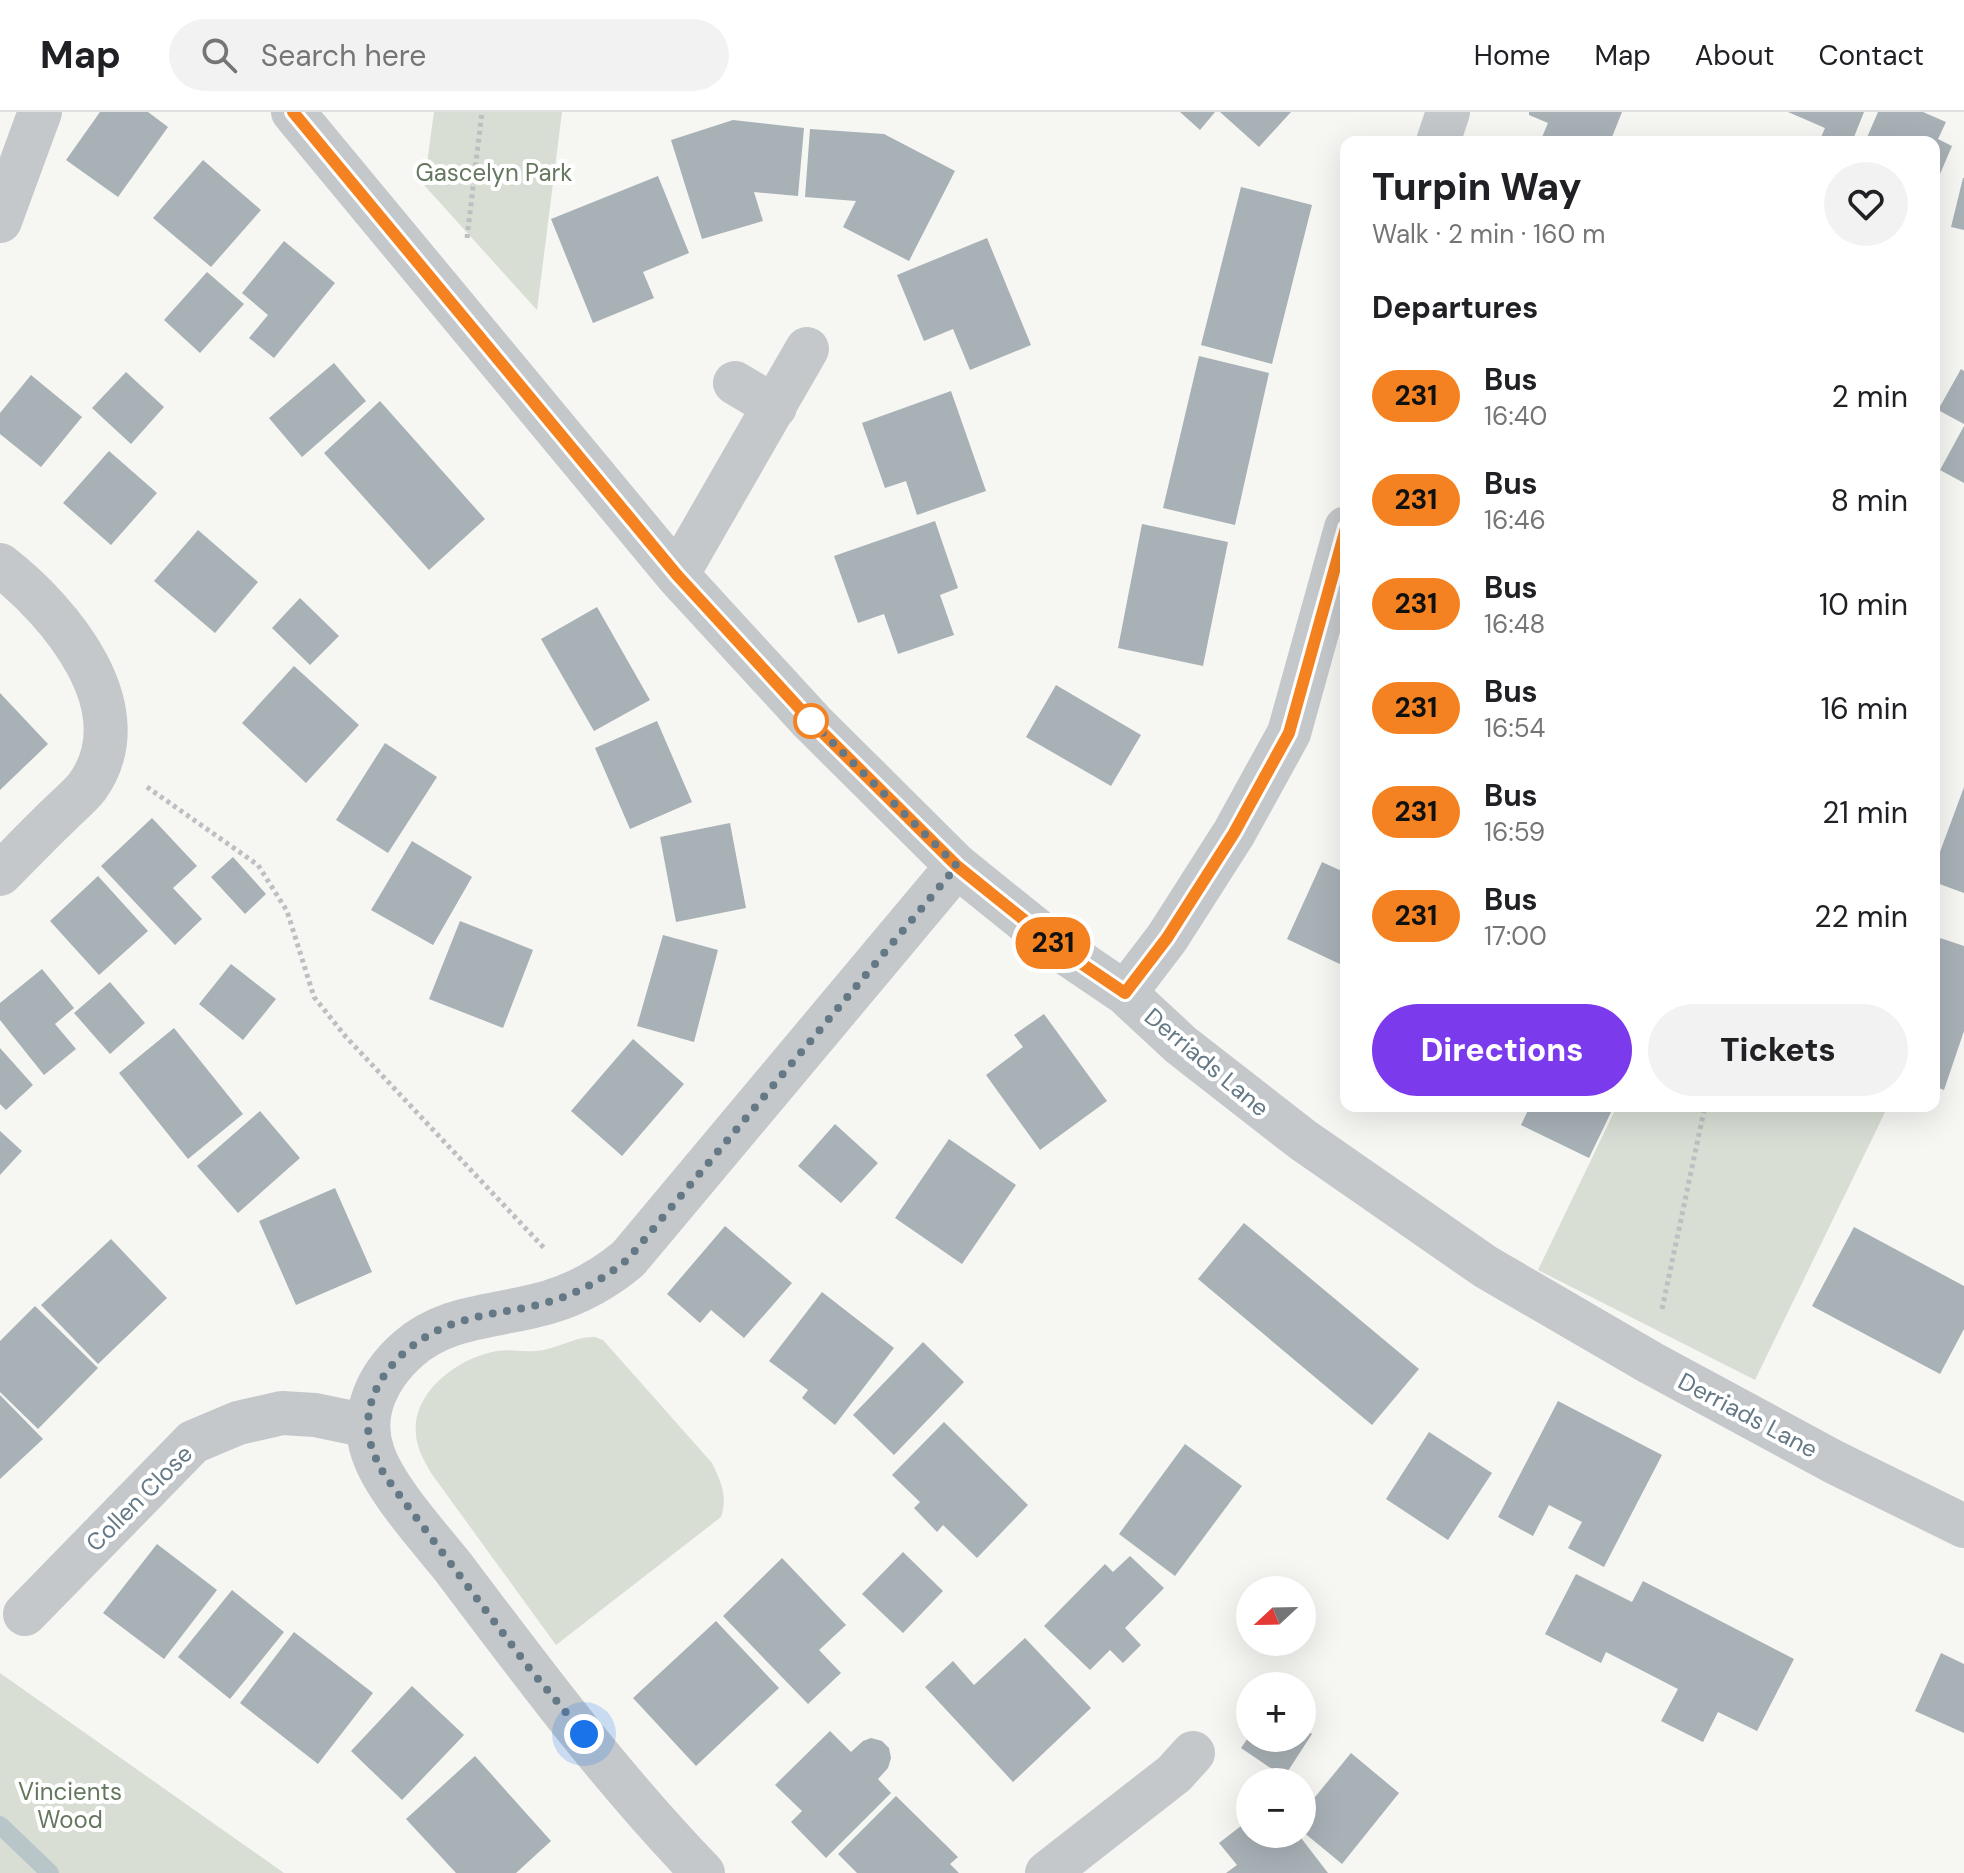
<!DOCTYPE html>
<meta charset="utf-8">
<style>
:root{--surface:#fff;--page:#f2f2f2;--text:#202124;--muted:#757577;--line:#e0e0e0;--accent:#7c3aed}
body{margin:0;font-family:"DM Sans",sans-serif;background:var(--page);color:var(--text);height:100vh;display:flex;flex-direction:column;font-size:30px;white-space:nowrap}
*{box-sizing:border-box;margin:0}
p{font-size:26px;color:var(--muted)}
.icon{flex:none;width:44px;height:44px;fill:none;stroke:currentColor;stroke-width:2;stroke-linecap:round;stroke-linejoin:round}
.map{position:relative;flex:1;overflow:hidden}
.details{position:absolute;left:1340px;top:24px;width:600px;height:976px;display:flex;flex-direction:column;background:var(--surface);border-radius:16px;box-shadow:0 8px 32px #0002}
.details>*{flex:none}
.badge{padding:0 16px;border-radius:26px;font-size:28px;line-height:52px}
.needle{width:52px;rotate:248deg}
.controls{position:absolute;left:1236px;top:1464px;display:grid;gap:16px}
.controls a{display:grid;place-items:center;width:80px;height:80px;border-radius:50%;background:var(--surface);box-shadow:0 8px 32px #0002;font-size:40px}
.you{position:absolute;width:40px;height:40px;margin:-20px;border:6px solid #fff;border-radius:50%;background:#1a73e8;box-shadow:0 0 0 12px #1a73e833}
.map>.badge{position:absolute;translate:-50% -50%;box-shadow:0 0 0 4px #fff}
h2{padding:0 32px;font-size:30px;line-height:72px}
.round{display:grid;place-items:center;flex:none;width:84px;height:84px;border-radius:42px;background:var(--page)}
.summary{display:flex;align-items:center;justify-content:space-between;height:136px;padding:0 32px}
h1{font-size:38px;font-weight:800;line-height:60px}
.primary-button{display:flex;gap:16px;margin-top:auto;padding:16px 32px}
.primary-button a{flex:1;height:92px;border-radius:48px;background:var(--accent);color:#fff;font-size:32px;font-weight:800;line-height:92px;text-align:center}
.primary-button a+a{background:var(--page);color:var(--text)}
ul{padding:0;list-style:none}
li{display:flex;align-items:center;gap:24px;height:104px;padding:0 32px}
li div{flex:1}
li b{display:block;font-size:30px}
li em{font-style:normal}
li .badge{min-width:88px;font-weight:700;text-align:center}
header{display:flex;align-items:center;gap:48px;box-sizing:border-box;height:112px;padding:0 40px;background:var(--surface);border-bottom:2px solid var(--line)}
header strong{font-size:38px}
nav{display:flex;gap:44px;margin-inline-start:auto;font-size:28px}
.search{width:560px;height:72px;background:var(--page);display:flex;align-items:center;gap:20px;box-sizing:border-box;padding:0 28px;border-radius:44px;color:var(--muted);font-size:30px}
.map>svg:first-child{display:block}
.green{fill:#d8ded4}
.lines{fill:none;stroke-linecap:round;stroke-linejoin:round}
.stream{stroke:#b9c6c9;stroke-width:18}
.building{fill:#a8b1b6}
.path{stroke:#bdc0c2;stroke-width:5;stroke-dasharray:4 4;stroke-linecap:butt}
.minor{stroke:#c4c8cb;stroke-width:44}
.line-casing{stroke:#fff;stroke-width:18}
.line{stroke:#f58220;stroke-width:12}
.walk{stroke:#647885;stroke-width:8;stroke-dasharray:0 14.4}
.stop-dot{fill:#fff;stroke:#f58220;stroke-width:4}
.labels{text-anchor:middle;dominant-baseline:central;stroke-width:8;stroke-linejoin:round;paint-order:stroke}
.park-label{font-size:24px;fill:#66775f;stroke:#fff}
.street-label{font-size:24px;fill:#647885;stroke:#fff}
</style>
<header>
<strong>Map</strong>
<div class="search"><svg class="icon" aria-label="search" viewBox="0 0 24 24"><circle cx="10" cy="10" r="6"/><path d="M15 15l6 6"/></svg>Search here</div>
<nav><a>Home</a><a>Map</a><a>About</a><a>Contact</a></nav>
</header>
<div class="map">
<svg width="1964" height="1761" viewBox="0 0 1964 1761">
<rect width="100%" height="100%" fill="#f6f6f3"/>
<!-- green -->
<path class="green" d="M434 0H562L537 198 424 73Z
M1617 994H1888L1755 1268 1538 1158Z
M595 1225 603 1228 712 1351C721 1370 728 1384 721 1405L556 1533 431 1361C426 1352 420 1342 418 1333 404 1285 456 1246 497 1239 510 1237 522 1240 535 1239 556 1238 574 1224 595 1225Z
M0 1561 284 1761H0Z"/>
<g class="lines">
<!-- stream -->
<path class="stream" d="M0 1713 50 1761"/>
</g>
<!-- building -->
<path class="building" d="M100 0H148L168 15 118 85 66 48Z
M1180 0H1215L1200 18Z
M1220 0H1291L1259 35Z
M1529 0H1622L1610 30H1540L1548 11 1529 3Z
M1788 0H1864L1852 30H1819L1825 16Z
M1878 0H1923L1946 10 1938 27 1952 34 1934 76V30H1865Z
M733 8 804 16 798 84 754 80 763 109 702 127 671 28Z
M810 17 884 22 955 59 909 149 843 115 856 89 805 85Z
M203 48 261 98 211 155 153 106Z
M658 64 689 141 643 160 654 186 593 211 551 107Z
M1963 66H1964V118L1951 115Z
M1241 75 1312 93 1272 252 1201 233Z
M987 126 1031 233 970 258 953 217 924 229 897 163Z
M284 129 335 171 274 246 249 226 268 203 242 181Z
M207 160 244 192 200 241 164 208Z
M1199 244 1269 261 1235 413 1163 396Z
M334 251 366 289 302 345 269 306Z
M1961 257 1964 259V312L1938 298Z
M126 260 164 295 131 332 92 296Z
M31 263 82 305 41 355 0 322V301Z
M951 279 986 379 917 403 906 369 885 376 862 311Z
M380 289 485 407 429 458 324 341Z
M1964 314V371L1940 358Z
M109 339 157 381 111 433 63 391Z
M935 409 958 476 940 483 954 523 898 542 884 502 858 511 834 444Z
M1142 412 1228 430 1203 554 1118 536Z
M198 418 258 470 215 521 154 469Z
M300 486 339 524 310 553 272 516Z
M597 495 650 588 594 619 541 527Z
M294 554 359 613 306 671 242 611Z
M1056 573 1141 623 1111 674 1026 625Z
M0 581 48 632 0 678Z
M657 609 692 690 630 717 595 636Z
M385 631 437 665 388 741 336 708Z
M1964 675V781L1934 770V756Z
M152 706 197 754 173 776 202 807 175 833 101 754Z
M730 711 746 796 676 810 660 725Z
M412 729 472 765 433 833 371 798Z
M233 745 266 782 245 802 211 765Z
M1322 750 1346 761V849L1344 854 1287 827Z
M98 764 148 819 99 863 50 809Z
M460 809 533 838 503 916 429 887Z
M663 823 718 838 694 930 637 914Z
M1934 824 1964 834V919L1944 978 1934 974Z
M231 852 276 887 243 928 199 892Z
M42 857 74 896 55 912 76 937 44 963 0 908V891Z
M110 870 145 911 110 942 74 901Z
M1044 902 1107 989 1040 1038 986 963 1023 935 1014 923Z
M174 916 243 1002 188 1047 119 961Z
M633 927 684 972 622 1044 571 999Z
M0 936 33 973 6 998 0 992Z
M1530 994H1614L1589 1046 1521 1013Z
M260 999 300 1046 238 1101 197 1054Z
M835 1012 878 1051 841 1091 798 1054Z
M0 1019 22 1039 0 1063Z
M949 1027 1016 1073 962 1152 895 1106Z
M335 1076 372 1160 296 1193 259 1109Z
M1244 1111 1419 1257 1372 1313 1198 1167Z
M725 1114 792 1171 744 1226 711 1198 700 1211 667 1182Z
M1854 1115 1964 1174V1217L1940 1262 1812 1194Z
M111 1127 167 1186 98 1252 41 1193Z
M822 1180 894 1236 835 1313 802 1286 808 1278 769 1249Z
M35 1194 98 1256 38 1317 0 1280V1229Z
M923 1230 964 1270 894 1343 853 1303Z
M0 1283 43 1327 0 1367Z
M1558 1289 1662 1343 1604 1455 1568 1436 1582 1410 1549 1393 1533 1424 1498 1405Z
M944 1310 1028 1393 977 1446 943 1413 937 1420 914 1396 920 1390 892 1363Z
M1429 1320 1492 1361 1448 1428 1386 1387Z
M1185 1332 1242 1374 1175 1464 1119 1422Z
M157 1432 217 1478 164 1547 103 1501Z
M903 1440 943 1479 903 1521 862 1482Z
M1130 1444 1164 1476 1125 1516 1141 1533 1123 1551 1110 1538 1090 1558 1044 1514 1105 1452 1113 1460Z
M782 1446 846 1513 819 1538 841 1561 808 1592 723 1504Z
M1576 1462 1632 1490 1643 1469 1794 1547 1757 1619 1718 1600 1703 1630 1661 1609 1678 1577 1606 1540 1601 1551 1545 1522Z
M232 1478 284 1520 230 1587 178 1545Z
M716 1509 779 1576 696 1654 633 1586Z
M294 1520 373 1581 318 1652 240 1591Z
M1025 1526 1091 1596 1013 1670 925 1575 953 1549 974 1573Z
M1941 1541 1964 1552V1621L1915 1599Z
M412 1574 464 1623 402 1688 351 1639Z
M1302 1615 1312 1622 1284 1665 1241 1636 1250 1623V1626H1302Z
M830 1619 851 1640 863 1629 871 1626 882 1629 889 1636 891 1646 888 1656 878 1667 891 1681 826 1746 791 1710 802 1699 775 1673Z
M1351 1641 1399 1681 1342 1752 1302 1719V1701Z
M475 1644 551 1729 516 1761H456L406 1707Z
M896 1684 958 1745 950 1752 959 1761H857L838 1742Z
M1250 1707V1722H1266L1275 1732 1288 1722H1298L1328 1761H1226L1237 1753 1219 1731Z"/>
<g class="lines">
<!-- path -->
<path class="path" d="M467 126 482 0
M147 675 258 753 287 799 314 885 346 925 545 1137
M1662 1197 1705 994"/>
<!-- minor -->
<path class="minor" d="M293 0 677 463 812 610 957 754 1060 837 1125 881 1181 933 1303 1028 1486 1155 1651 1251 1834 1350 1964 1414
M1438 30 1448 0
M0 109 40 0
M735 271 775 295
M0 453C61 500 143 598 87 675 79 685 69 693 61 701 40 721 20 742 0 762
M677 463 807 237
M1125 881 1167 826 1234 721 1289 621 1346 416
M25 1502 193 1330 238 1311 282 1301 315 1303 368 1314
M703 1761C612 1667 532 1560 453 1455 429 1425 385 1377 373 1341 359 1302 378 1264 407 1238 446 1202 500 1205 549 1190 579 1181 604 1167 628 1147L957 754
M1047 1761 1174 1662 1193 1641"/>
</g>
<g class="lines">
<!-- line casing -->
<g class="line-casing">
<path id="line" d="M293 0 677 463 812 610 957 754 1060 837 1125 881 1167 826 1234 721 1289 621 1346 416"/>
</g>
<!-- line -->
<use href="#line" class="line"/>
<!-- walk -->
<path class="walk" d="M584 1622 529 1556 385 1364C376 1348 368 1332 368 1313 368 1263 415 1223 459 1210 488 1200 519 1199 548 1190 579 1181 604 1167 628 1147L957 754 811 609"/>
</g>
<!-- markers -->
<circle class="stop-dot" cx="811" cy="609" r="16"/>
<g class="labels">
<!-- park labels -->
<g class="park-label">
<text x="494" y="60">Gascelyn Park</text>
<text x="70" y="1679">Vincients<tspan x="70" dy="28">Wood</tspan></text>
</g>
<!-- street labels -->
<g class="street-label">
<text transform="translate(1207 950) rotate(40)">Derriads Lane</text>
<text transform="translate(1748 1303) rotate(28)">Derriads Lane</text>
<text transform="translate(139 1386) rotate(-45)">Collen Close</text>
</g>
</g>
</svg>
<div class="controls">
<a><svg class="needle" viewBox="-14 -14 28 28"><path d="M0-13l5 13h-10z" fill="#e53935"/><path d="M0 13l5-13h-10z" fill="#757577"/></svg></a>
<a>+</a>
<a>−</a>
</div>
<div class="you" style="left:584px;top:1622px"></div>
<b class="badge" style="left:1053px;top:831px;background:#f58220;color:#111">231</b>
<section class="details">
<div class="summary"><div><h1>Turpin Way</h1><p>Walk · 2 min · 160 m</p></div><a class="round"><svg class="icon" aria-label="heart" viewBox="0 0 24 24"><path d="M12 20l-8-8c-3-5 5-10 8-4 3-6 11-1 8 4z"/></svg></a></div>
<h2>Departures</h2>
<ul>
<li><span class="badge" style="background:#f58220;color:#111">231</span><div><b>Bus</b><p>16:40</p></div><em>2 min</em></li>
<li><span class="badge" style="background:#f58220;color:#111">231</span><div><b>Bus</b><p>16:46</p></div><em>8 min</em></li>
<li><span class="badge" style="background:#f58220;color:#111">231</span><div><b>Bus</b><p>16:48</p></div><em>10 min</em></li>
<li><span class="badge" style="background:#f58220;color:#111">231</span><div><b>Bus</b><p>16:54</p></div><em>16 min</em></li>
<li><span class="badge" style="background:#f58220;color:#111">231</span><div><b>Bus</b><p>16:59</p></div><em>21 min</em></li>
<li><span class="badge" style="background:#f58220;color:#111">231</span><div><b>Bus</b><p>17:00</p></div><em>22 min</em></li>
</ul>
<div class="primary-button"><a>Directions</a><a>Tickets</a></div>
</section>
</div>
